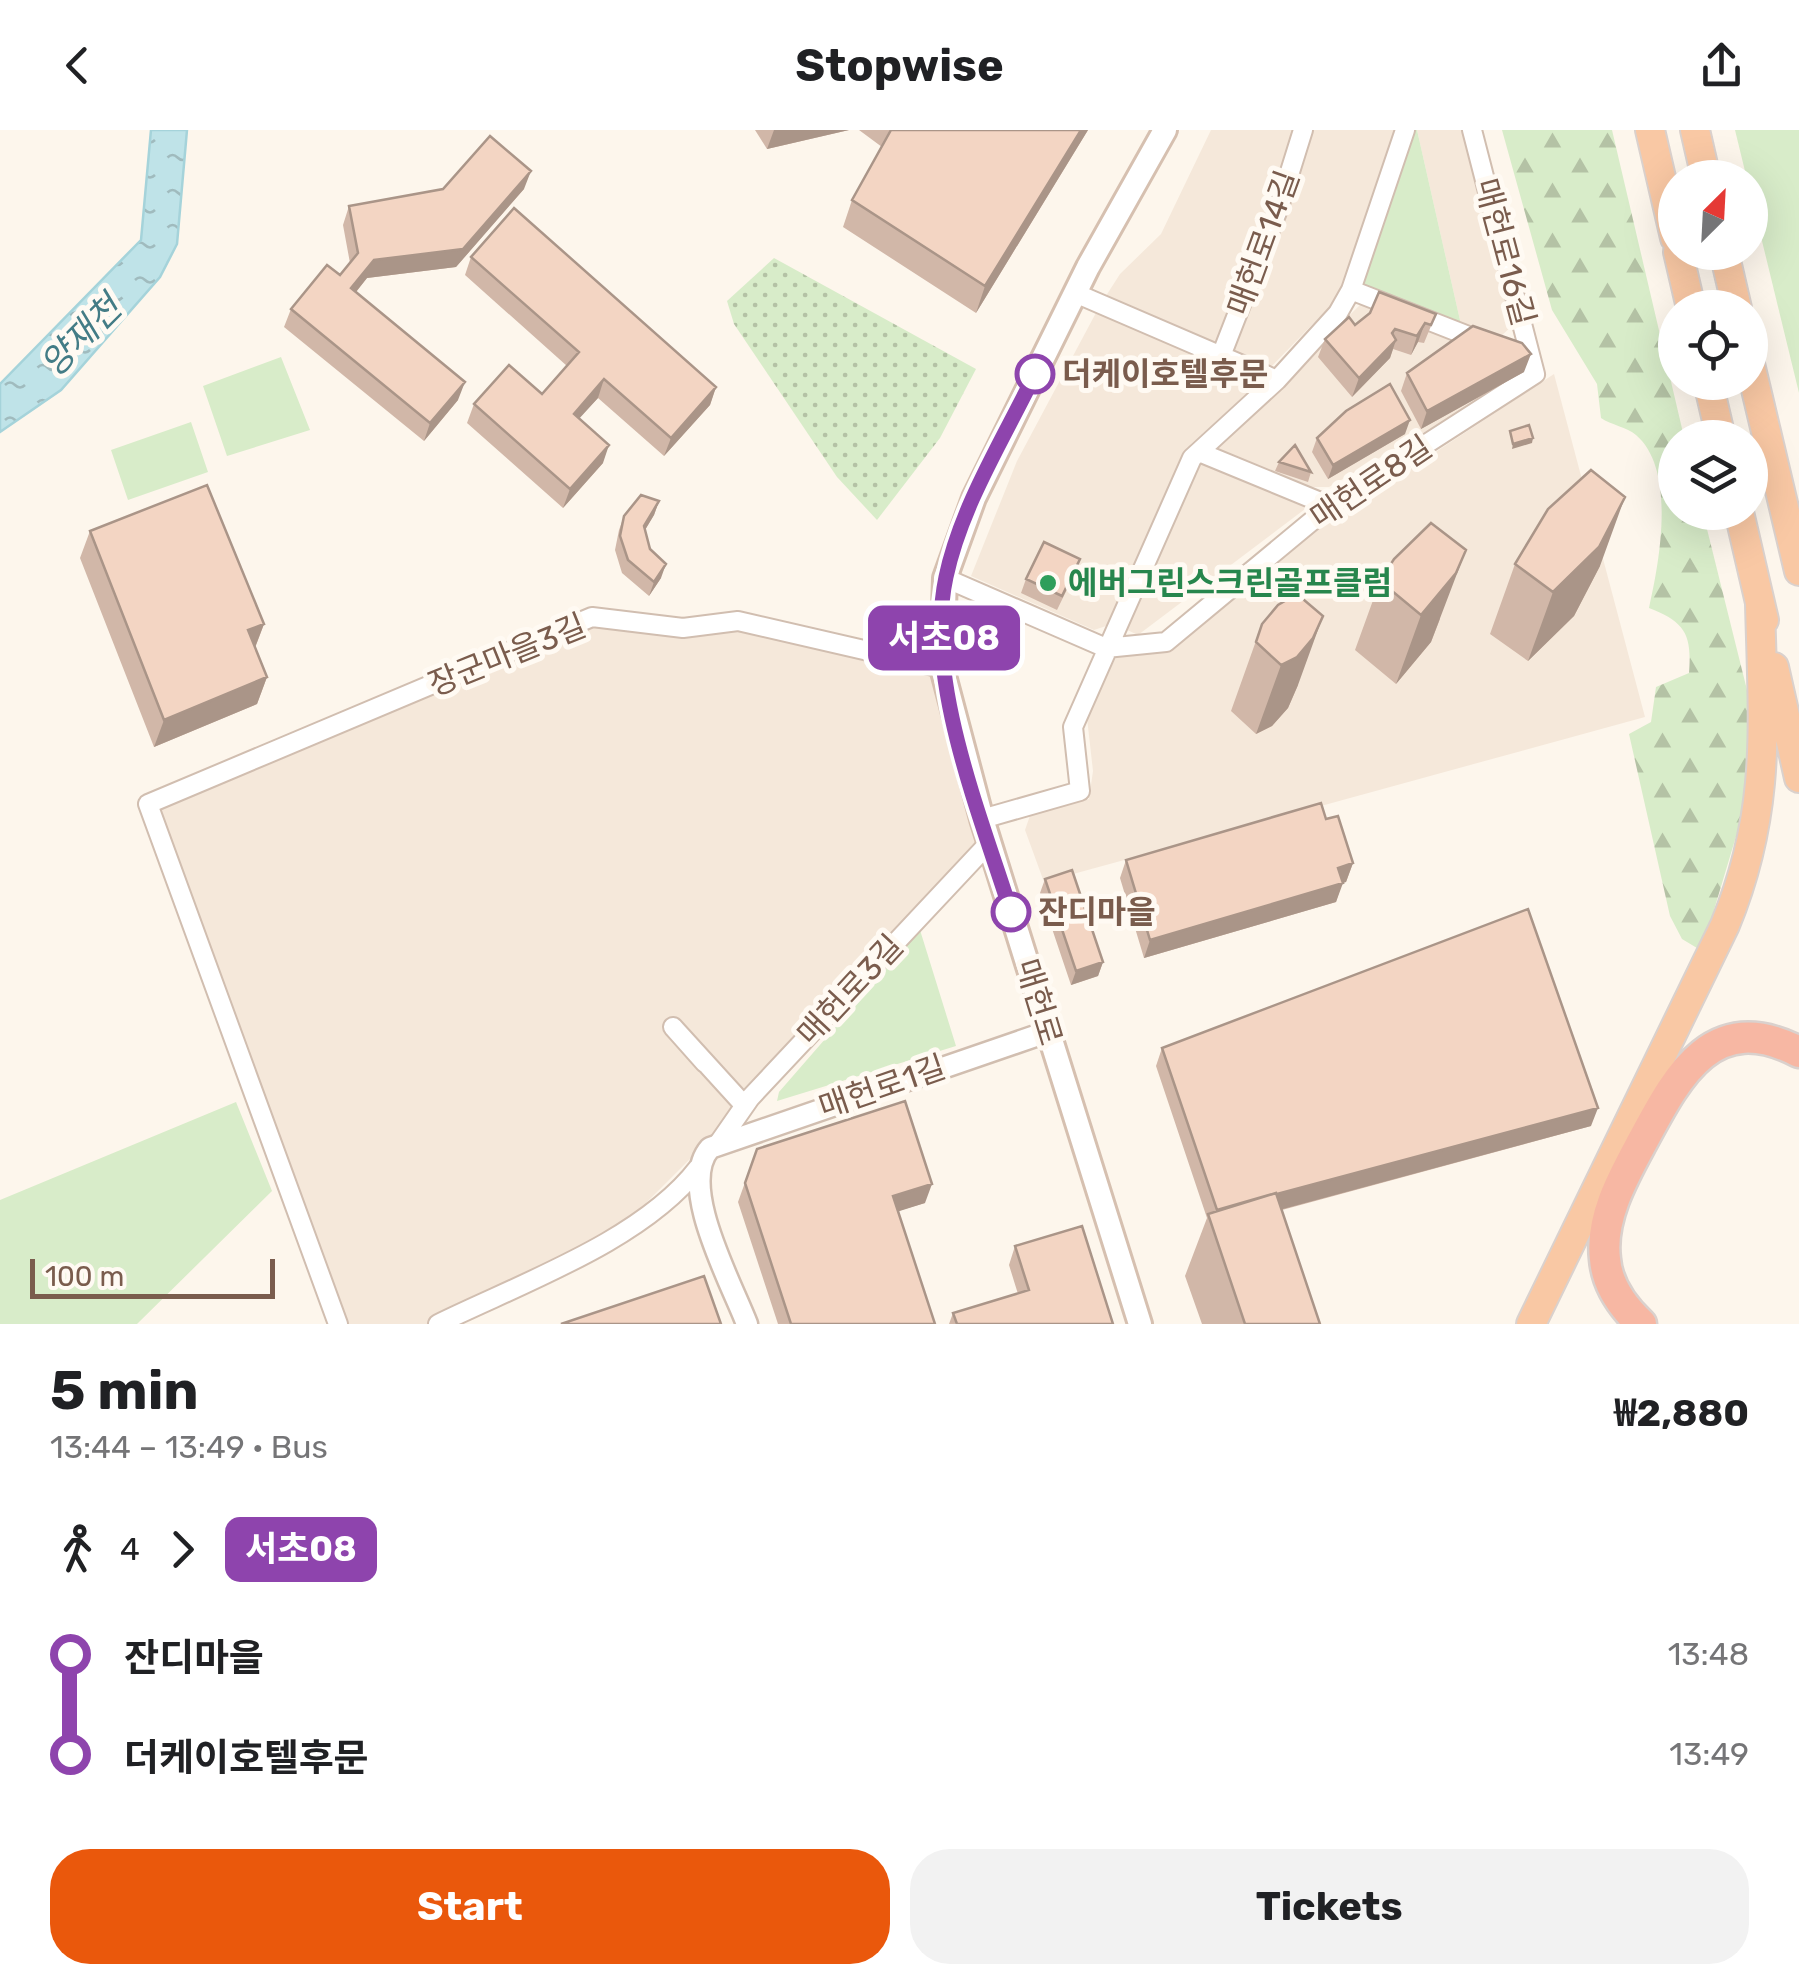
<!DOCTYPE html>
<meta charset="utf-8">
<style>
:root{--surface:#fff;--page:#f2f2f2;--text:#202124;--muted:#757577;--accent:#ea580c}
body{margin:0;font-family:Rubik,"Noto Sans KR",sans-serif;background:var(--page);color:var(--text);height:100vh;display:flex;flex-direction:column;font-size:38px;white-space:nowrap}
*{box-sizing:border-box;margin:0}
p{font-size:32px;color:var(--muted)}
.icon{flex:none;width:55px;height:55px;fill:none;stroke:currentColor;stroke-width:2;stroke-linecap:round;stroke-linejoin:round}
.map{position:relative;height:1194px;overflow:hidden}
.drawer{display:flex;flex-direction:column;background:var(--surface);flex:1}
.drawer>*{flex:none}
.badge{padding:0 20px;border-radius:15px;font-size:35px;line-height:65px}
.needle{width:65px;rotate:24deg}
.fabs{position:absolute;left:1658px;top:30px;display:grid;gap:20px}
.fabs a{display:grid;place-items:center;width:110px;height:110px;border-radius:50%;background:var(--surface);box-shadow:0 10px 40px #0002;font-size:50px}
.scale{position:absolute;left:30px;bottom:25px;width:245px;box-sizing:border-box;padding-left:10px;border:5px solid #7a5c4d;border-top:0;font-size:28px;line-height:35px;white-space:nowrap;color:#7a5c4d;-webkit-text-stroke:8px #fffaf3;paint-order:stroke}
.map>.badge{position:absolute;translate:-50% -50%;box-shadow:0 0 0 5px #fff}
.legs{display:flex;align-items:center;gap:15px;height:110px;padding:0 50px;font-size:32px}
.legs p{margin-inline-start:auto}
.head{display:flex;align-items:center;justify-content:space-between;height:170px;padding:0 50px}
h1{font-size:55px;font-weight:700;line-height:75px}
.primary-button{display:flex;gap:20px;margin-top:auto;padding:20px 50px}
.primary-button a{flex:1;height:115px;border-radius:40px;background:var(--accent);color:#fff;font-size:40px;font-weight:700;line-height:115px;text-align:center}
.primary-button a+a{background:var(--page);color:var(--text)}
ul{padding:0 50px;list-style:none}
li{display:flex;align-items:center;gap:35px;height:100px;font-size:38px}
li i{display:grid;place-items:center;width:15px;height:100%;margin:0 12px;background:currentColor}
li i::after{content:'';width:25px;height:25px;margin:-12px;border:8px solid;border-radius:50%;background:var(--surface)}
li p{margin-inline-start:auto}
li:first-child i{background:linear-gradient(#0000 50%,currentColor 0)}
li:last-child i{background:linear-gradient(currentColor 50%,#0000 0)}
header{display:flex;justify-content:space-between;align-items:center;height:130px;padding:0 50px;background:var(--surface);font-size:45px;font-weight:700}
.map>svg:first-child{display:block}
.residential{fill:#f5e8da}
.grass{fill:url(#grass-dots)}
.forest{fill:url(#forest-firs)}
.park{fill:#d8ecc9}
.water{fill:url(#water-ripples);stroke:#a5d3da;stroke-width:2.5}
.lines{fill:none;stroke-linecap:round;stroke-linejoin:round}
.minor-casing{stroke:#d1beb0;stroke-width:22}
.tertiary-casing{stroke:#d1beb0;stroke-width:25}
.secondary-casing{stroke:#d6c0b0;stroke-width:28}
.trunk-casing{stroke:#dad1cd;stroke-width:32}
.motorway-casing{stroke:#dad1cd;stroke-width:35}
.minor{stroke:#fff;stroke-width:18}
.tertiary{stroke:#fff;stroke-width:20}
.secondary{stroke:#fff;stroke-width:22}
.trunk{stroke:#f9c8a4;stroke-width:28}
.motorway{stroke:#f7b7a3;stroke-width:30}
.wall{fill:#d1b7a8}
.shaded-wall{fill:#aa9588}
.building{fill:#f3d5c3;stroke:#aa9588;stroke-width:2.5}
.line-1-casing{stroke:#fff;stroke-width:22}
.line-1{stroke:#8e44ad;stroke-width:15}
.stop-1-dot{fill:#fff;stroke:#8e44ad;stroke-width:5}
.leisure-dot{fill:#2e9e5b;stroke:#fffaf3;stroke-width:4}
.labels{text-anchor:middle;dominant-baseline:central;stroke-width:10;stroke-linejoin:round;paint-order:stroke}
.street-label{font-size:32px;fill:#7a5c4d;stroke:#fffaf3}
.stop-label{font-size:32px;font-weight:bold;fill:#7a5c4d;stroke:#fffaf3;text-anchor:start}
.leisure-label{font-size:32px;font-weight:bold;fill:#27864d;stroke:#fffaf3;text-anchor:start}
.water-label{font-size:35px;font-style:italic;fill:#437c86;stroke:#fffaf3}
</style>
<header><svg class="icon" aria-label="back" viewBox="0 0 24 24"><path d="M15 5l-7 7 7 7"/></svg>Stopwise<svg class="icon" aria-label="share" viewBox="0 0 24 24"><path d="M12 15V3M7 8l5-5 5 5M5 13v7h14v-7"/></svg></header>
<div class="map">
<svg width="1799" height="1194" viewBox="0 0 1799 1194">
<defs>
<pattern id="grass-dots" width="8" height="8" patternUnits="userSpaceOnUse" patternTransform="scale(2.5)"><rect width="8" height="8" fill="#d8ecc9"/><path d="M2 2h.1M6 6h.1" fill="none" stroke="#b4c2a5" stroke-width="1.8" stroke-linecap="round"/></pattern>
<pattern id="forest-firs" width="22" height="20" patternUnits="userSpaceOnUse" patternTransform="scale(2.5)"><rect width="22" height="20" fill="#d8ecc9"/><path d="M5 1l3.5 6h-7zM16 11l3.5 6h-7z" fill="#b4c2a5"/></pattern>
<pattern id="water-ripples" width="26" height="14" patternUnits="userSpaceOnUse" patternTransform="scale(2.5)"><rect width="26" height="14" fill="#bfe3e8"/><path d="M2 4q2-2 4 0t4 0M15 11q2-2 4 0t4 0" fill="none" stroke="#a0bbbe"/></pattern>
</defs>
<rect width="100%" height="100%" fill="#fdf6ec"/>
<!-- residential -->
<path class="residential" d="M1211 0H1296L1261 110 1216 219 1104 169 1120 144 1161 104Z
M1310 0H1399L1337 169 1271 237 1229 219Z
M1417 0H1464L1515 193 1497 210 1462 199Z
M1363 172 1523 231 1529 242 1329 357H1308L1215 318Z
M1098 179 1259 252 1191 314 1109 495 1094 500 971 446 1017 331Z
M1554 244 1645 587 1044 752 1025 700 1033 677 1089 669 1093 641 1087 588 1116 527 1176 515 1302 410Z
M1195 331 1309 376 1138 505 1123 498Z
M580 489 738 491 942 538 989 713 744 975 610 1109 438 1194H338L148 674Z"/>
<!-- grass -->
<path class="grass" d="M774 128 976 239 940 308 877 390 837 347 734 194 727 171Z"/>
<!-- forest -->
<path class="forest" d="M1502 0H1612L1684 307 1675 308V382L1703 383 1747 560 1755 643 1705 810 1697 818 1682 809 1670 786 1629 604 1651 592 1656 557 1689 543C1692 504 1685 492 1649 478 1659 434 1677 340 1636 305 1627 297 1611 295 1601 288L1597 254 1552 180Z"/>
<!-- park -->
<path class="park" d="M1412 0H1417L1462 199 1360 160Z
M1735 0H1799V263Z
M281 227 310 300 227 326 203 256Z
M191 292 208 342 128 370 111 320Z
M920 800 956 916 777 971 779 962Z
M236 972 272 1061 137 1194H0V1070Z"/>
<!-- water -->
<path class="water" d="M151 0H187L177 114 160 147 61 260 0 302V254L141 110Z"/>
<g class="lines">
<!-- minor casing -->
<g class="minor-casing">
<path id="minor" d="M1351 160 1481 211
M1075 163 1277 250
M1221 226 1279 77 1303 0
M1199 322 1330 376
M945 448 1106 518 1166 512 1330 376 1535 244 1472 0
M982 689 1080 661 1073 597 1192 328 1277 250 1338 183 1351 160 1405 0
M705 933 673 897 744 975
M718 1014 750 968 989 713
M338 1194 148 674 592 487 683 498 738 491 942 538
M438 1194C519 1154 642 1111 698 1038"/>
</g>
<!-- tertiary casing -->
<g class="tertiary-casing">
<path id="tertiary" d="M747 1194C731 1152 677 1055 710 1018L1047 902"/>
</g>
<!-- secondary casing -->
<g class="secondary-casing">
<path id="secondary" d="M1140 1194 982 689 942 538 945 448 974 368 1088 137 1165 0"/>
</g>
<!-- trunk casing -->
<g class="trunk-casing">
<path id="trunk" d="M1650 0 1675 108
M1695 0 1706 48
M1678 122 1691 178
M1724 122 1737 178
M1750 234 1799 441
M1708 252 1721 308
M1739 382 1764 490
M1774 537 1799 648
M1531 1194 1725 795C1772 681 1763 594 1760 474"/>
</g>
<!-- motorway casing -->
<g class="motorway-casing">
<path id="motorway" d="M1641 1194C1623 1177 1607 1154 1605 1129 1600 1089 1622 1049 1641 1014 1676 949 1711 876 1799 922"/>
</g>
<!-- minor -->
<use href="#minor" class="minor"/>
<!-- tertiary -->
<use href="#tertiary" class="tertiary"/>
<!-- secondary -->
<use href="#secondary" class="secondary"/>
<!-- trunk -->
<use href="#trunk" class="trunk"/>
<!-- motorway -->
<use href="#motorway" class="motorway"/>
</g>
<!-- wall -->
<path class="wall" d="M755 0H849L767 19Z
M859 0H1088L976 183 843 97 852 70 882 17Z
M524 59 456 137 367 148 356 162 458 270 424 311 284 197 291 179 340 145 350 133 343 95 349 76Z
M471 127 716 257 710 275 664 326 598 268 579 288 603 333 563 378 467 293 474 274 542 264 567 236 465 145Z
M1436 184 1424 213 1418 212 1411 225 1393 219 1390 228 1352 267 1318 227 1325 209Z
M1524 242 1421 299 1401 261 1407 243Z
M1405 304 1328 349 1312 322 1317 308Z
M1279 332 1311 342 1308 352 1275 341Z
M659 371 654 385 645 400 650 419 661 448 649 466 622 443 615 420 619 400 624 386Z
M90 401 264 494 255 518 267 547 257 574 154 617 80 428Z
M1515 434 1600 436 1574 486 1528 531 1490 504Z
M1075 443 1057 480 1021 463 1026 449Z
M1380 451 1440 489 1431 512 1396 554 1355 520Z
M1262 494 1298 555 1288 578 1272 596 1256 604 1231 581Z
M1326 689 1353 733 1346 752 1342 753 1336 772 1144 828 1120 748 1126 730Z
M1045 749 1103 832 1098 846 1071 855 1040 763Z
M1162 918 1591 996 1282 1080 1320 1194H1202L1185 1146 1207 1088 1156 936Z
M757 1019 925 1073 898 1081 935 1194H778L738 1072Z
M1015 1116 1113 1194H949L953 1183 1018 1164 1009 1135Z"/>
<!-- shaded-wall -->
<path class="shaded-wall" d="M774 0H849L767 19Z
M1081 0H1088L976 183 985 156Z
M531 41 524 59 456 137 367 148 344 177 351 158 374 130Z
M1425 193 1418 212 1411 225 1417 206Z
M1395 199 1389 218 1396 210 1390 228 1352 267 1359 248Z
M1531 224 1524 242 1421 299 1427 281Z
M604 249 598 268 567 302 574 284Z
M465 252 458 270 424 311 430 293Z
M716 257 710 275 664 326 671 308Z
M1410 290 1405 304 1328 349 1333 335Z
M1533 308 1532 313 1512 319 1513 314Z
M609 315 603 333 563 378 570 359Z
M1625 367 1600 436 1574 486 1528 531 1553 462Z
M659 371 654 385 639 410 644 396Z
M1466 420 1431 512 1396 554 1421 485Z
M666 434 661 448 649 466 654 452Z
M1323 486 1298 555 1288 578 1272 596 1256 604 1281 535Z
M264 494 254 520 248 500Z
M267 547 257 574 154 617 164 590Z
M1353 733 1346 752 1331 756 1338 738Z
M1343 753 1336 772 1144 828 1150 810Z
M1103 832 1098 846 1071 855 1076 841Z
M1598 978 1591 996 1213 1098 1217 1080Z
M932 1054 925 1073 887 1085 893 1066Z"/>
<!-- building -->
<path class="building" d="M891 0H1081L985 156 852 70Z
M490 6 531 41 463 119 374 130 351 158 465 252 430 293 291 179 327 135 340 145 358 123 349 76 443 59Z
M514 78 716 257 671 308 604 249 574 284 609 315 570 359 474 274 509 235 542 264 579 222 471 127Z
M1379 162 1436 184 1431 195 1425 193 1417 206 1395 199 1392 203 1396 210 1359 248 1325 209 1349 187 1355 195 1370 183Z
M1473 196 1522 213 1531 224 1427 281 1407 243Z
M1390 254 1410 290 1333 335 1317 308 1346 281Z
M1529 295 1533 308 1513 314 1510 301Z
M1295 315 1311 342 1279 332Z
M1591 340 1625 367 1599 417 1553 462 1515 434 1548 379Z
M207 355 264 494 248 500 267 547 164 590 90 401Z
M641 365 659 371 644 396 650 419 666 434 654 452 628 430 620 406 624 386Z
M1431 393 1466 420 1456 443 1421 485 1380 451 1394 429Z
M1044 412 1080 429 1062 466 1026 449Z
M1297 464 1323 486 1313 508 1297 527 1281 535 1256 512 1262 494 1278 475Z
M1321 673 1326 689 1338 686 1353 733 1338 738 1343 753 1150 810 1126 730Z
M1072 740 1103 832 1076 841 1045 749Z
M1528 779 1598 978 1277 1064 1276 1063 1217 1080 1162 918Z
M905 971 932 1054 893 1066 935 1194H791L745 1053 757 1019Z
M1276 1063 1320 1194H1245L1208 1084Z
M1082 1096 1113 1194H957L953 1183 1029 1160 1015 1116Z
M704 1146 721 1194H561Z"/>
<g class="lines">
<!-- line-1 casing -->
<g class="line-1-casing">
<path id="line-1" d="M1011 782C980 684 924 548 946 447 961 376 1004 308 1035 244"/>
</g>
<!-- line-1 -->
<use href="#line-1" class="line-1"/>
</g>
<!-- markers -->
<g class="stop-1-dot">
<circle cx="1035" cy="244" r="18"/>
<circle cx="1011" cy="782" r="18"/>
</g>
<circle class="leisure-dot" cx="1048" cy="453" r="10"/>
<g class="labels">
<!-- street labels -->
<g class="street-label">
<text transform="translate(1263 113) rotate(-70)">매헌로14길</text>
<text transform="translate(1505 122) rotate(75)">매헌로16길</text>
<text transform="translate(1371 352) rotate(-34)">매헌로8길</text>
<text transform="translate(507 525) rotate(-22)">장군마을3길</text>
<text transform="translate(850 860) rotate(-47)">매헌로3길</text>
<text transform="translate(1039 872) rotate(73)">매헌로</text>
<text transform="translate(882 957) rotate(-19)">매헌로1길</text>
</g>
<!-- stop labels -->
<g class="stop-label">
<text x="1062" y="244">더케이호텔후문</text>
<text x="1038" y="782">잔디마을</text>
</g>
<!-- leisure labels -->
<g class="leisure-label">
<text x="1068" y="453">에버그린스크린골프클럼</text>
</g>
<!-- water labels -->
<g class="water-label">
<text transform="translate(81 206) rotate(-45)">양재천</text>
</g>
</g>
</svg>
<div class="fabs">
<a><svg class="needle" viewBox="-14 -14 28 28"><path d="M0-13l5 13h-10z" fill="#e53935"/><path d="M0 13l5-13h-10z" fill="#757577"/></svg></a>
<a><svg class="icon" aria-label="locate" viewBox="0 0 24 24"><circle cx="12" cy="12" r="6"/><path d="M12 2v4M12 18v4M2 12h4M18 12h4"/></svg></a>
<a><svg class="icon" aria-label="layers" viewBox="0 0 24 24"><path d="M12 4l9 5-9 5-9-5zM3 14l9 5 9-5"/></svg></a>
</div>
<div class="scale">100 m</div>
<b class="badge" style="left:944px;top:508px;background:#8e44ad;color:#fff">서초08</b>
</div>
<section class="drawer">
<div class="head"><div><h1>5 min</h1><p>13:44 – 13:49 · Bus</p></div><b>₩2,880</b></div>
<div class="legs"><svg class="icon" aria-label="walk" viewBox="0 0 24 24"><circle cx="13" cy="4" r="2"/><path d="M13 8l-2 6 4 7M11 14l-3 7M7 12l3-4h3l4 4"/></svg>4<svg class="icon" aria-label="forward" viewBox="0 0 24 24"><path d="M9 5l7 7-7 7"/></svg><b class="badge" style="background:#8e44ad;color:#fff">서초08</b></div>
<ul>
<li><i style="color:#8e44ad"></i><b>잔디마을</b><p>13:48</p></li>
<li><i style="color:#8e44ad"></i><b>더케이호텔후문</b><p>13:49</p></li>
</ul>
<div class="primary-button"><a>Start</a><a>Tickets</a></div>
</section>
